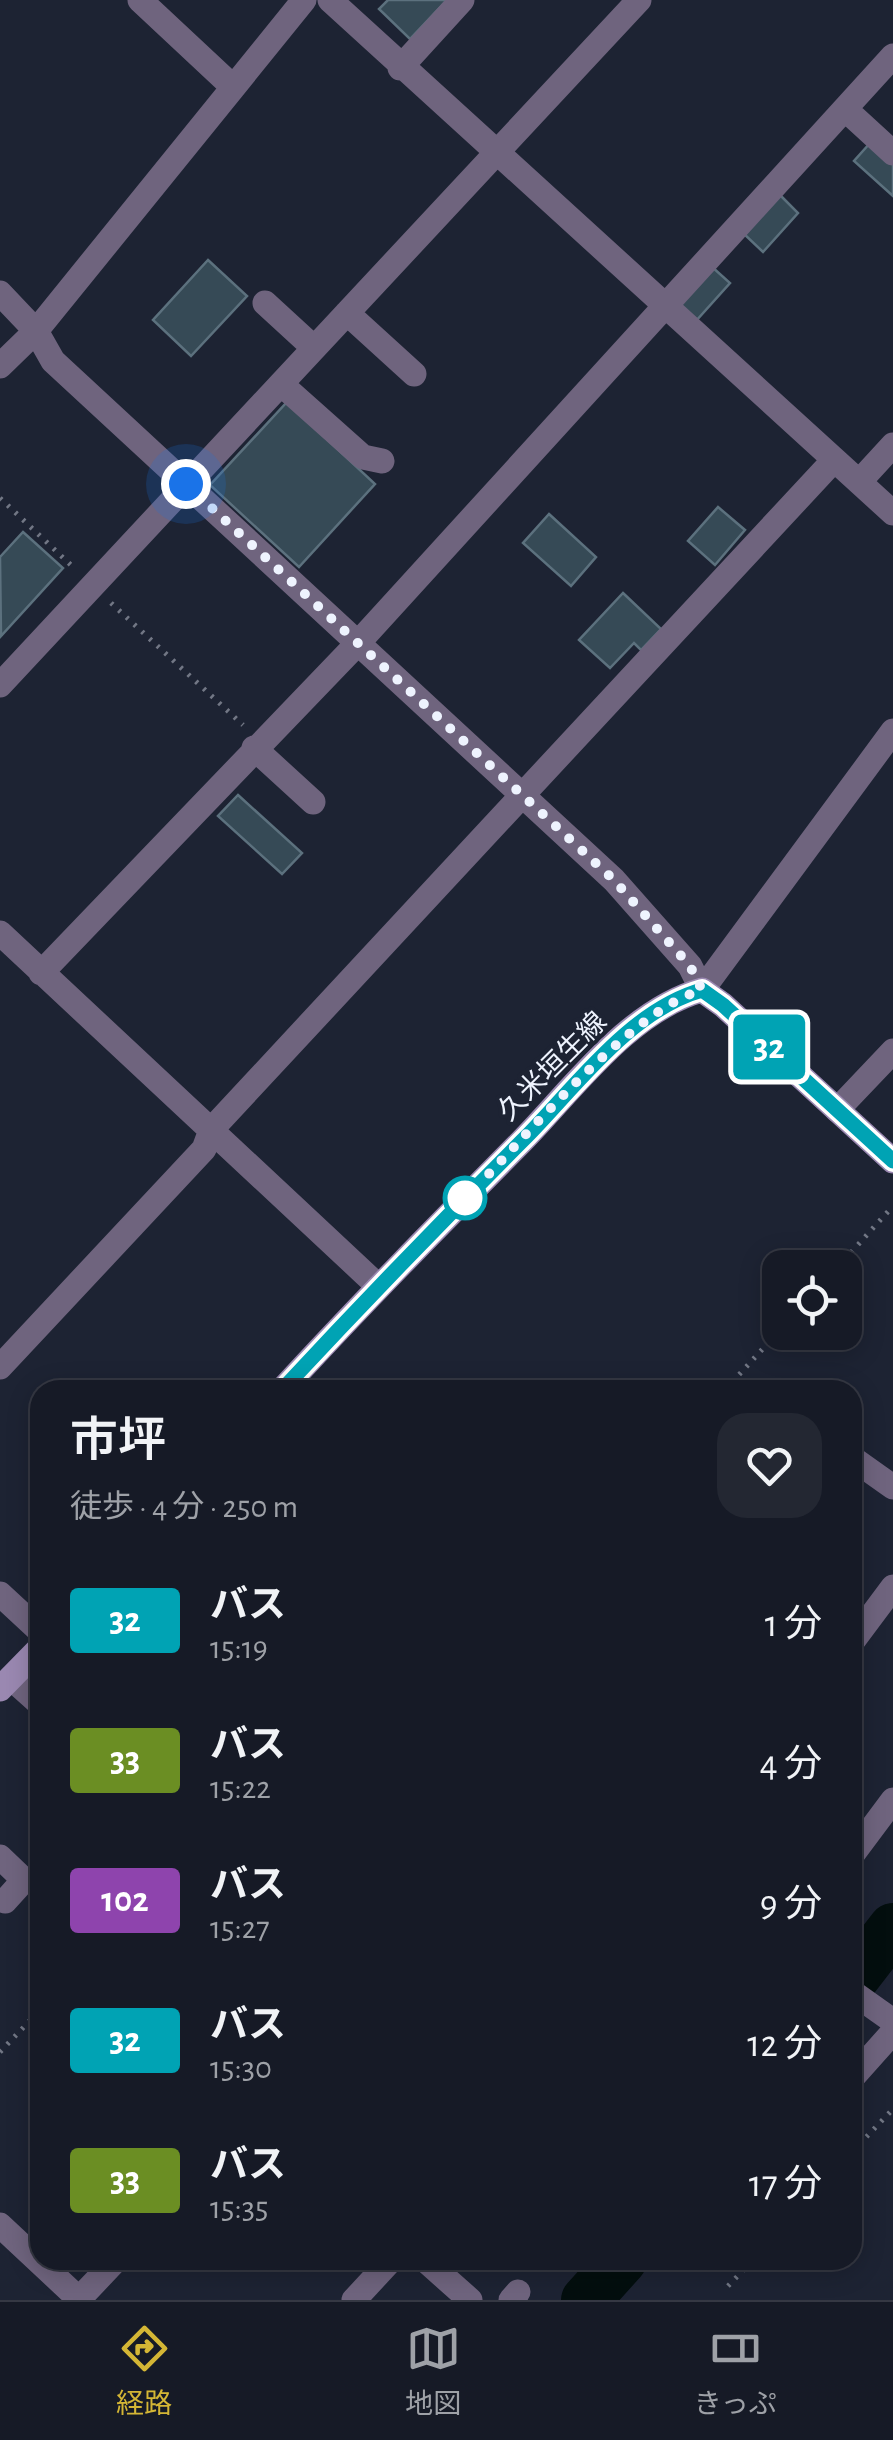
<!DOCTYPE html>
<html lang="ja">
<meta charset="utf-8">
<style>
:root{--surface:#161a26;--page:#232732;--text:#f1f3f6;--muted:#9ea1a7;--line:#353843;--accent:#d4b635}
body{margin:0;font-family:"Alegreya Sans","Noto Sans JP",sans-serif;background:var(--page);color:var(--text);height:100vh;display:flex;flex-direction:column;font-size:38px;white-space:nowrap}
*{box-sizing:border-box;margin:0}
p{font-size:32px;color:var(--muted)}
.icon{flex:none;width:55px;height:55px;fill:none;stroke:currentColor;stroke-width:2;stroke-linecap:round;stroke-linejoin:round}
.map{position:relative;flex:1;overflow:hidden}
.drawer{position:absolute;left:30px;top:1380px;width:832px;height:890px;display:flex;flex-direction:column;background:var(--surface);border-radius:30px;box-shadow:0 5px 25px #0003,0 0 0 2px var(--line)}
.drawer>*{flex:none}
.badge{padding:0 20px;border-radius:8px;font-size:35px;line-height:65px}
.controls{position:absolute;left:762px;top:1250px;display:grid;gap:20px}
.controls a{display:grid;place-items:center;width:100px;height:100px;border-radius:20px;background:var(--surface);box-shadow:0 5px 25px #0003,0 0 0 2px var(--line);font-size:50px}
.you{position:absolute;width:50px;height:50px;margin:-25px;border:8px solid #fff;border-radius:50%;background:#1a73e8;box-shadow:0 0 0 15px #1a73e833}
.map>.badge{position:absolute;translate:-50% -50%;box-shadow:0 0 0 5px #fff}
.round{display:grid;place-items:center;flex:none;width:105px;height:105px;border-radius:30px;background:var(--page)}
.overview{display:flex;align-items:center;justify-content:space-between;height:170px;padding:0 40px}
h1{font-size:48px;font-weight:600;line-height:75px}
ul{padding:0;list-style:none}
li{display:flex;align-items:center;gap:30px;height:140px;padding:0 40px}
li div{flex:1}
li b{display:block;font-size:38px}
li em{font-style:normal}
li .badge{min-width:110px;font-weight:700;text-align:center}
.tabs{display:flex;justify-content:space-around;align-items:center;height:140px;border-top:2px solid var(--line);background:var(--surface);font-size:28px;color:var(--muted)}
.tabs a{display:grid;justify-items:center;gap:5px}
.tabs .current{color:var(--accent)}
.map>svg:first-child{display:block}
.lines{fill:none;stroke-linecap:round;stroke-linejoin:round}
.river{stroke:#030e0e;stroke-width:50}
.building{fill:#364a56;stroke:#5c717e;stroke-width:2.5}
.path{stroke:#727785;stroke-width:5;stroke-dasharray:2.5 8;stroke-linecap:butt}
.street{stroke:#6f647e;stroke-width:25}
.secondary{stroke:#9a88b1;stroke-width:25}
.line-casing{stroke:#fff;stroke-width:22}
.line{stroke:#00a3b4;stroke-width:15}
.walk{stroke:#eef3fe;stroke-width:10;stroke-dasharray:0 18}
.stop-dot{fill:#fff;stroke:#00a3b4;stroke-width:5}
.labels{text-anchor:middle;dominant-baseline:central;stroke-width:8;stroke-linejoin:round;paint-order:stroke}
.street-label{font-size:28px;fill:#eef3fe;stroke:#1d2333}
</style>
<div class="map">
<svg width="893" height="2300" viewBox="0 0 893 2300">
<rect width="100%" height="100%" fill="#1d2333"/>
<g class="lines">
<!-- river -->
<path class="river" d="M852 1981 893 1928
M586 2300 622 2260"/>
</g>
<!-- building -->
<path class="building" d="M388 0H447L410 39 379 9Z
M871 142 893 162V196L854 161Z
M780 195 798 213 763 252 744 234Z
M208 260 247 296 191 356 153 320Z
M711 266 730 283 695 322 676 305Z
M287 402 375 484 299 567 210 485Z
M718 507 745 530 715 565 688 541Z
M549 514 596 557 571 586 523 543Z
M23 532 63 568 1 636 0 557Z
M623 593 661 629 641 650 634 643 610 668 579 640Z
M238 795 302 853 282 874 218 816Z"/>
<g class="lines">
<!-- path -->
<path class="path" d="M0 498 74 568
M111 603 243 725
M837 1268 893 1206
M725 1390 780 1330
M0 2052 40 2010
M852 2152 893 2109
M728 2286 753 2260"/>
<!-- street -->
<path class="street" d="M140 0 233 87
M330 0 893 513
M400 68 462 0
M845 109 893 153
M0 293 36 331 53 361 614 880 690 966 702 990 893 731
M265 303 314 348
M347 313 414 374
M0 366 36 331 304 0
M281 384 363 457 382 461
M859 482 893 445
M0 685 639 0
M254 748 313 802
M0 933 378 1286
M41 973 358 643 893 56
M837 1110 893 1051
M0 1367 204 1149 211 1130 834 460
M852 1458 893 1487
M0 1594 40 1631
M852 1642 893 1587
M11 1678 40 1704
M852 1855 893 1800
M0 1857 24 1880 5 1901
M852 1992 893 2021
M852 2078 893 2032
M0 2225 80 2300
M425 2260 470 2300
M79 2299 116 2260
M354 2300 391 2260
M511 2300 518 2292"/>
<!-- secondary -->
<path class="secondary" d="M282 1390C360 1305 441 1223 522 1141 573 1089 629 1010 702 990L723 1005 893 1161
M0 1689 40 1648"/>
</g>
<g class="lines">
<!-- line casing -->
<g class="line-casing">
<path id="line" d="M282 1390C362 1304 444 1219 527 1136 577 1085 631 1010 702 990L723 1005 893 1161"/>
</g>
<!-- line -->
<use href="#line" class="line"/>
<!-- walk -->
<path class="walk" d="M186 484 614 880 690 966 702 990C630 1010 518 1146 462 1202L465 1198"/>
</g>
<!-- markers -->
<circle class="stop-dot" cx="465" cy="1198" r="20"/>
<g class="labels">
<!-- street labels -->
<g class="street-label">
<text transform="translate(553 1067) rotate(-45)">久米垣生線</text>
</g>
</g>
</svg>
<div class="controls">
<a><svg class="icon" aria-label="locate" viewBox="0 0 24 24"><circle cx="12" cy="12" r="6"/><path d="M12 2v4M12 18v4M2 12h4M18 12h4"/></svg></a>
</div>
<div class="you" style="left:186px;top:484px"></div>
<b class="badge" style="left:769px;top:1047px;background:#00a3b4;color:#fff">32</b>
<section class="drawer">
<div class="overview"><div><h1>市坪</h1><p>徒歩 · 4 分 · 250 m</p></div><a class="round"><svg class="icon" aria-label="heart" viewBox="0 0 24 24"><path d="M12 20l-8-8c-3-5 5-10 8-4 3-6 11-1 8 4z"/></svg></a></div>
<ul>
<li><span class="badge" style="background:#00a3b4;color:#fff">32</span><div><b>バス</b><p>15:19</p></div><em>1 分</em></li>
<li><span class="badge" style="background:#6b8e23;color:#fff">33</span><div><b>バス</b><p>15:22</p></div><em>4 分</em></li>
<li><span class="badge" style="background:#8e44ad;color:#fff">102</span><div><b>バス</b><p>15:27</p></div><em>9 分</em></li>
<li><span class="badge" style="background:#00a3b4;color:#fff">32</span><div><b>バス</b><p>15:30</p></div><em>12 分</em></li>
<li><span class="badge" style="background:#6b8e23;color:#fff">33</span><div><b>バス</b><p>15:35</p></div><em>17 分</em></li>
</ul>
</section>
</div>
<nav class="tabs">
<a class="current"><svg class="icon" aria-label="directions" viewBox="0 0 24 24"><path d="M12 3l9 9-9 9-9-9zM9 14v-3h6M13 9l2 2-2 2"/></svg>経路</a>
<a><svg class="icon" aria-label="map" viewBox="0 0 24 24"><path d="M3 6l6-2 6 2 6-2v14l-6 2-6-2-6 2zM9 4v14M15 6v14"/></svg>地図</a>
<a><svg class="icon" aria-label="tickets" viewBox="0 0 24 24"><path d="M3 7h18v10H3zM15 7v10"/></svg>きっぷ</a>
</nav>
